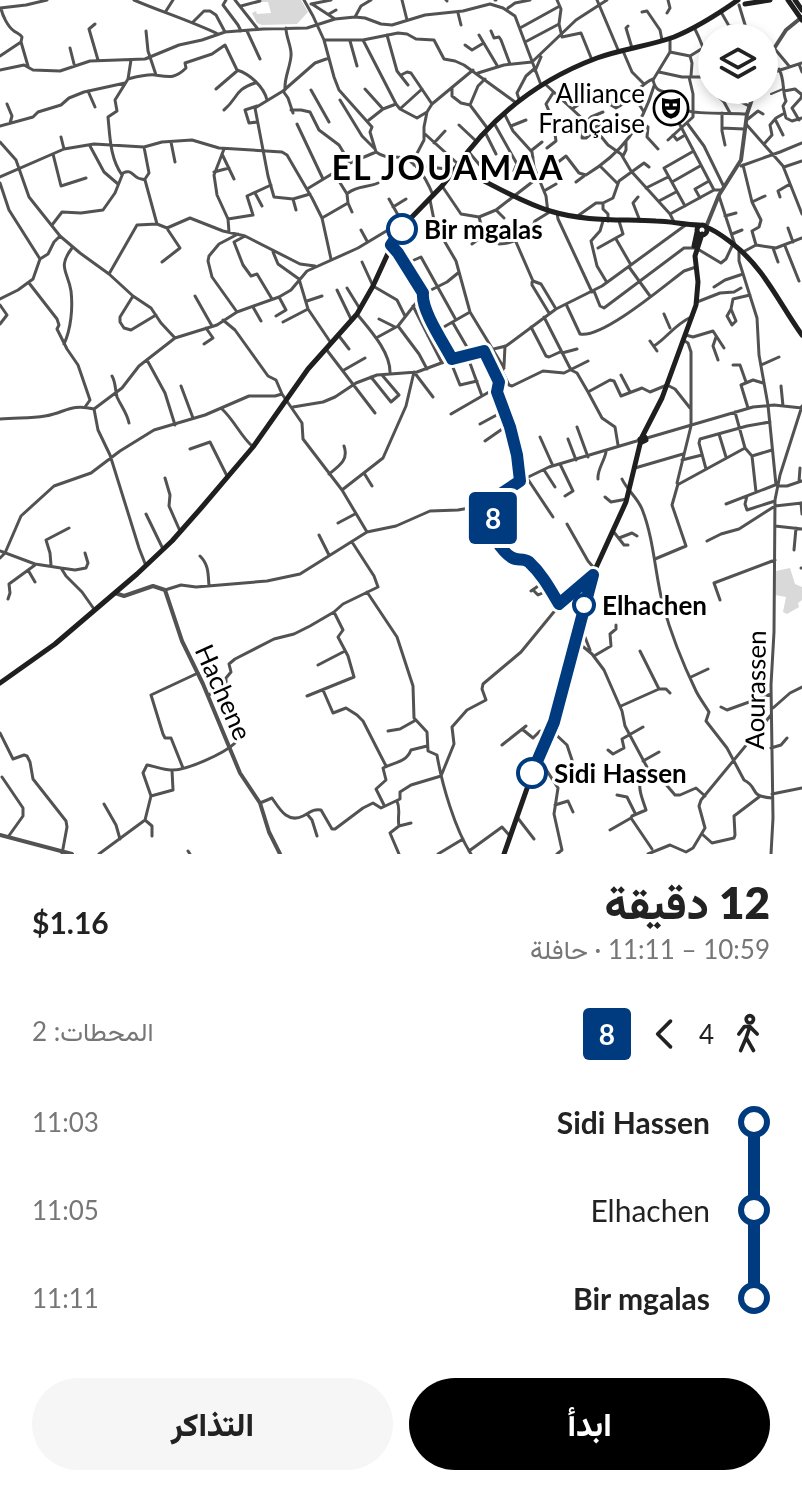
<!DOCTYPE html>
<html lang="ar">
<meta charset="utf-8">
<style>
:root{--surface:#fff;--page:#f6f6f6;--text:#222;--muted:#767676;--accent:#000}
body{margin:0;font-family:Lato,Vazirmatn,sans-serif;background:var(--page);color:var(--text);direction:rtl;height:100vh;display:flex;flex-direction:column;font-size:30px;white-space:nowrap}
*{box-sizing:border-box;margin:0}
p{font-size:26px;color:var(--muted)}
.icon{flex:none;width:44px;height:44px;fill:none;stroke:currentColor;stroke-width:2;stroke-linecap:round;stroke-linejoin:round}
.map{position:relative;height:854px;overflow:hidden;direction:ltr}
.drawer{display:flex;flex-direction:column;background:var(--surface);flex:1}
.drawer>*{flex:none}
.badge{padding:0 16px;border-radius:6px;font-size:28px;line-height:52px}
.tools{position:absolute;left:698px;top:24px;display:grid;gap:16px}
.tools a{display:grid;place-items:center;width:80px;height:80px;border-radius:50%;background:var(--surface);box-shadow:0 4px 12px #0003;font-size:40px}
.map>.badge{position:absolute;translate:-50% -50%;box-shadow:0 0 0 4px #fff}
.legs{display:flex;align-items:center;gap:12px;height:88px;padding:0 32px;font-size:26px}
.legs p{margin-inline-start:auto}
.head{display:flex;align-items:center;justify-content:space-between;height:136px;padding:0 32px}
h1{font-size:44px;font-weight:800;line-height:60px}
.action{display:flex;gap:16px;margin-top:auto;padding:16px 32px}
.action a{flex:1;height:92px;border-radius:48px;background:var(--accent);color:#fff;font-size:32px;font-weight:800;line-height:92px;text-align:center}
.action a+a{background:var(--page);color:var(--text)}
ul{padding:0 32px;list-style:none}
li{display:flex;align-items:center;gap:28px;height:88px;font-size:30px}
li i{display:grid;place-items:center;width:12px;height:100%;margin:0 10px;background:currentColor}
li i::after{content:'';width:20px;height:20px;margin:-10px;border:6px solid;border-radius:50%;background:var(--surface)}
li p{margin-inline-start:auto}
li:first-child i{background:linear-gradient(#0000 50%,currentColor 0)}
li:last-child i{background:linear-gradient(currentColor 50%,#0000 0)}
.map>svg:first-child{display:block}
.green{fill:#d9d9d9}
.lines{fill:none;stroke-linecap:round;stroke-linejoin:round}
.pedestrian{stroke:#525252;stroke-width:2}
.minor{stroke:#525252;stroke-width:3}
.tertiary{stroke:#525252;stroke-width:4}
.secondary{stroke:#1f1f1f;stroke-width:5}
.line-1-casing{stroke:#fff;stroke-width:18}
.line-1{stroke:#003b80;stroke-width:12}
.stop-1-dot{fill:#fff;stroke:#003b80;stroke-width:4}
.labels{text-anchor:middle;dominant-baseline:central;stroke-width:6;stroke-linejoin:round;paint-order:stroke}
.poi-label{font-size:26px;fill:#000;stroke:#fff;text-anchor:end}
.stop-label{font-size:26px;font-weight:bold;fill:#000;stroke:#fff;text-anchor:start}
.street-label{font-size:26px;fill:#000;stroke:#fff}
.district-label{font-size:34px;font-weight:bold;letter-spacing:2px;fill:#000;stroke:#fff}
</style>
<div class="map">
<svg width="802" height="854" viewBox="0 0 802 854">
<rect width="100%" height="100%" fill="#fff"/>
<!-- green -->
<path class="green" d="M261 0H301L308 12 297 24 262 25 257 23 252 13 256 11 257 14 271 13 268 2H262Z
M790 568 795 584 802 587V600L798 603 799 607 787 614 783 612 786 597 775 595 776 571Z"/>
<g class="lines">
<!-- pedestrian -->
<path class="pedestrian" d="M771 94 783 89"/>
<!-- minor -->
<path class="minor" d="M134 0C162 12 191 21 218 34
M226 0 223 5 238 25 241 31
M235 0 257 28
M304 0 313 16 324 40 334 77 339 90 372 127 370 132 376 152C386 159 392 156 403 158 417 161 428 183 433 195
M402 0 407 20
M446 0 447 1
M495 0H496
M557 0 561 9 559 24 562 37 581 33 592 60
M597 0 619 52
M311 4 331 0
M312 4 335 19
M739 5 746 28
M241 6 260 1
M0 8 26 5 47 0
M1 8C2 15 8 27 14 31 17 33 20 34 22 37L21 42 28 66
M508 8 515 3 530 0
M166 11 173 0
M642 12 647 11 660 30 662 40
M721 12 729 26 746 28 750 38
M458 13 461 25
M667 13 670 8 668 0
M329 14 336 10
M355 17 361 6 371 0
M193 22 204 11H210L216 15 225 32
M95 24 89 29 98 60
M628 26 626 28 632 48
M694 27C700 39 705 51 708 64 711 77 704 76 712 90
M520 28 558 7
M146 31 148 51 156 75
M247 31 260 59
M491 31 494 38 499 37 501 40 510 64
M387 35 397 71 408 85
M479 35 498 67
M670 38V52L653 80C657 97 667 88 677 97 681 101 682 108 689 111 694 114 737 113 746 114
M727 38 742 30
M324 40H363L398 33 407 34 416 39 434 40 444 59 455 61 464 65 515 102
M363 40 396 104 400 109 417 118 427 112 432 104 473 70
M350 41 357 66
M527 41 559 24
M465 45 472 50 482 44
M70 48 74 64
M774 48 789 66
M623 51 632 72 644 84
M670 52 690 56 703 48
M0 56 21 42
M690 56 692 63 691 76
M799 64 802 72
M779 69C785 80 782 91 786 101L783 106 786 118 792 121 802 118
M0 70 24 65 33 70 60 71 90 61 145 59 179 45 202 40 225 32 263 29 307 28 335 19 355 17 365 18 381 24 392 25 425 15 463 11 490 4 503 8 515 16 541 85
M535 71 541 57
M659 72 682 77H707
M478 73 504 65 532 62 576 20 607 0
M401 75 407 72 411 73 432 104
M765 75 802 63
M128 79C136 77 147 74 155 75 169 77 175 79 186 68L185 63 212 54 225 45 237 70C250 74 264 87 267 100
M544 83 599 134 608 145 621 154 631 171 670 214 674 222
M452 88V96L461 103 470 105 488 129
M216 89 237 71
M365 89 383 109
M285 90C284 78 290 68 291 56 292 47 286 38 286 28
M311 90 329 122
M88 91 95 107
M283 91 288 98 293 113
M713 91 724 102 730 113
M784 91 795 89 801 94
M606 93 611 105 616 108C631 101 639 84 653 79
M633 95 644 112
M519 99 517 93 526 76 534 69
M340 100 362 136 375 149
M737 100 749 106
M7 104 12 116 10 123
M470 105 478 86 485 79
M401 108 422 89
M572 109 578 105 577 100 580 97
M224 110C239 97 234 90 255 83
M291 110H301L310 112 319 130 339 145 350 163
M722 113V131L725 145
M748 119 758 111 763 114
M775 119 783 135
M369 120 383 109 396 104
M799 120 792 108 801 98 802 94
M584 121 582 138H586L595 131
M257 122 249 123 245 110 257 106
M586 122 591 117 603 112
M640 122 648 127 647 137 658 149
M494 123 517 164 533 157
M687 123 704 146 724 187
M297 124 323 179
M670 124 675 121H678L714 190
M746 124 783 166 802 214
M459 125 476 141
M0 126 33 117 38 112 61 105 69 98 84 92 125 83
M511 126 526 120
M593 128 606 123
M722 128 744 129
M485 132 496 154
M425 134 458 164
M673 135 677 140 685 135
M61 137 64 149
M668 140 693 117V94L689 77
M0 142 16 160 29 197 60 236 80 253 109 274 133 296 151 308 161 323 175 338
M171 142 175 162
M434 143 445 131
M764 144 772 135 770 125 776 118 783 114
M90 146 104 172 118 184
M144 147 149 173 145 179
M547 148 556 141 553 121 546 104 553 93
M224 149 214 175 217 195 228 219 229 232
M532 150 542 142
M468 151 483 169
M53 154 61 186 86 178
M222 154 234 179
M623 156 626 150V141
M412 163 424 140V127L427 112
M414 165 454 170
M743 165 752 202 761 220 759 227 752 231 756 245
M516 166 520 168 519 172 514 171Z
M600 166 617 183
M741 166 780 152 802 143
M784 167 802 161
M214 172 229 168
M122 175C110 158 110 137 108 117L117 111 115 100 128 79 131 60
M0 177 64 149 94 144 144 147 162 142 192 140 219 148 282 152 287 155 312 198 322 218 331 259
M576 182 584 176
M672 182 700 166
M0 183 9 210 40 259
M442 186 461 214 479 217 496 210 566 156 579 173 586 175C622 153 642 126 654 86
M646 188 668 177
M307 189 350 163 376 152
M544 191 556 184
M255 193 262 206
M348 193C358 185 367 188 378 183
M310 194 293 199 274 197 268 176 255 108 283 91 315 63 329 58
M719 196 735 245
M638 197 633 203 640 221
M780 197 778 191 790 184
M700 198 695 189 709 181
M293 199 296 210
M389 199 402 222
M430 200 435 225 456 261 470 312 504 368
M659 201 676 192
M752 202 765 196
M348 203 352 212
M685 206 664 168 692 152
M393 207 406 199
M496 210 504 218
M557 213 558 219 592 292
M670 214 714 190H722
M579 215 596 203H603
M725 216 736 213
M479 217 485 239
M322 218 348 203 347 194 334 173
M228 219 253 215 247 196 271 185
M603 221 600 231 591 241 597 266 606 281
M608 221V214L603 209V203L613 198 619 181 644 163 649 167
M52 225 62 212 81 213 103 210 115 193 123 173C131 169 132 175 138 178 140 179 143 179 145 180L157 224
M788 228 793 242
M361 230 367 241
M732 234 742 230
M245 236 234 242 243 265 251 276 257 274 272 299
M616 239 631 265
M497 241 499 244C514 244 531 235 535 221L548 213 546 196 534 167 532 152 513 131 504 113
M516 242 533 281 541 284 556 309
M472 244 484 235
M391 245 398 253 423 294
M785 246 799 281
M598 248 623 234 619 221
M773 248 778 262
M739 249V261L757 318 759 355 768 405 776 485
M273 252 278 264 299 279 308 309 331 343
M743 252 756 245 776 248 802 238
M162 262 180 248 168 230
M362 262 373 286 397 300 405 316
M405 264 421 257 456 320
M629 267 650 296
M109 274 137 225 157 224 167 228 190 218 223 231 245 236 300 264 315 266
M532 282V285L549 313
M29 283 57 319 59 325 57 329 67 349 78 365 90 400 85 407
M714 287 725 280 743 274
M347 288 360 309
M337 290 351 319
M594 291 600 306 604 308 684 248H696L721 263 726 259 733 244
M133 296 120 317V322L124 328 131 330 156 315
M195 296 212 326
M422 298 452 359
M0 299 18 290 33 279 40 259 48 254 54 242 60 236
M307 301 322 296
M697 302 720 293 734 292 741 288
M566 304 580 334C602 339 664 286 684 271L696 267
M0 305 7 315 0 324
M413 306 442 363
M253 307 261 321
M731 309 736 321 732 325 727 316Z
M731 309 733 299 750 295
M237 312 212 277 208 261 209 256 219 244 238 234
M357 314C369 329 390 351 390 372
M664 314 670 328
M276 316 286 310 279 297
M544 317 571 370 577 373 588 392 610 380 614 381 621 396 642 388 650 392 667 385 675 389 690 408
M379 319 395 327
M223 320 235 330 268 376 276 380 282 394
M283 322 308 309
M453 323 471 354
M398 326 419 354 427 369
M531 327 546 356 549 357 560 352
M686 335 693 337 713 331 724 348
M339 336 349 349
M428 336 470 312
M716 337 713 346 718 360
M376 338 398 326 423 294 447 282 458 273
M650 341 657 351
M64 344C71 329 73 308 71 291 68 271 57 268 72 248
M204 344 213 338 206 328
M505 346 504 366 499 382 497 392 511 432 517 455 520 481
M654 346C668 337 673 326 691 317
M326 349 375 413
M484 351 497 380
M562 353 577 349
M467 355 482 396
M147 360 165 393 175 425
M450 360 460 385 477 381
M733 365H740L746 382
M761 365 779 357
M344 370 365 358
M414 372 433 397
M503 373 509 385 512 386 543 371 564 373 588 361
M621 375 630 392
M112 376C116 383 115 390 117 397 121 406 127 413 129 423
M371 377 391 402 399 395 382 375
M181 386 193 418
M781 386 783 406
M588 392 602 418 615 427 618 445
M293 407 323 402 335 397 356 383 377 375 417 372 452 359 506 346 556 309 602 286 687 224
M748 408 741 385 753 380 763 383
M222 409C234 420 240 435 252 446
M735 412 745 448 752 456 756 492
M451 414 496 388
M0 419C15 417 30 419 45 416 65 413 70 403 94 409
M480 424 504 411
M577 427 588 457
M719 434 726 457
M540 437 553 466
M647 438 753 407 774 405 802 408
M568 439 576 460
M485 441 508 425
M190 449 210 442 227 476
M752 456 772 450
M682 460 702 455
M560 464 573 491 565 496
M635 468 683 454
M706 469 699 443 700 439 747 426 770 422
M544 470 555 487
M364 473 372 486
M329 474C339 466 349 460 344 446
M165 478 170 495 169 506 180 531
M527 478 553 517
M598 479C597 470 604 462 606 452
M622 479C627 490 637 497 642 509 654 539 655 574 663 605 671 634 683 664 696 691 700 699 705 705 709 712L706 721 727 748 744 780C760 788 747 796 772 798
M799 482 800 468
M679 484 745 448
M779 486H787L802 481
M342 490 383 458 406 406 414 372
M747 496 745 504 747 510 775 501
M605 497 611 502 627 499
M494 498 500 513 493 518 495 524 490 528V532C496 539 502 552 511 557 518 562 522 556 529 562 542 574 550 589 559 604
M801 503 802 514
M726 504 775 485
M146 514 163 549
M338 523 355 514
M567 524 588 561 594 568
M775 526 802 529
M613 531 624 545H628
M319 535 329 555
M619 538 632 533 637 536
M707 541 721 534 739 529 775 506 802 503
M794 550 796 528
M0 551 35 564 61 568 66 576 82 592 94 609
M200 556C209 565 208 574 209 586
M0 558 5 553 21 516 54 486 91 473 120 451 154 430 205 415 249 396H275L282 394 302 423 303 439 342 490 367 532
M655 559 686 546 672 505 678 484 677 483 691 426V352L688 343 683 340
M51 565 50 553 46 540 69 528
M146 566 139 548 110 455 98 430 94 409 122 388 139 366 175 338 217 325 237 312 279 297 291 290 307 271 358 248 408 218
M61 568 75 570 86 568 88 563 85 553
M801 568H802
M28 570 35 582
M165 590 181 585 196 587 267 581 300 574 367 532 396 526 430 511 458 510 481 506 520 481 549 467 640 440
M533 590 538 595 549 590
M531 591 544 582
M367 592 397 637 413 686 414 718 427 732 428 751 437 755C442 785 455 829 471 854
M8 599 10 593 9 584 35 565
M720 600 714 583 775 560
M581 627 590 650
M575 640 592 654 604 670 622 711 625 726 648 769 657 774 675 795H680L696 788 705 796
M640 651 659 689
M594 656 611 646 610 634 616 629V625
M318 665 345 651
M691 677 708 669
M323 690 333 713 346 708 357 715 363 721 386 766
M208 695 226 688V678L231 672 229 664 235 659 274 639 294 634 310 626 334 612 343 604 378 587 374 576 352 542
M307 696 354 677 348 656 338 637 343 630 334 612
M621 706 659 689H666L670 693
M721 707 727 710 771 694
M773 708 790 693 802 687
M522 729 533 738 540 731 549 735
M388 731 400 729 416 720
M552 731 567 745 572 760
M0 733 13 759 24 755 27 756 30 762 33 779 66 821 67 827 62 854
M502 745 526 726
M771 748 781 745 787 738
M608 750 613 754 624 748 622 739 643 727
M538 757 558 788 554 814 562 850 557 854
M643 761 659 752
M183 768 171 738H165L163 734 151 695 198 673
M648 769C634 784 641 794 646 810L632 816 631 818 652 849
M2 777 23 808V816L8 837
M772 794 802 788
M617 795 627 797 635 813
M151 796 173 790 172 770
M397 801C401 810 397 817 399 826
M260 803 272 798C279 808 287 824 303 816 311 812 312 809 321 810L332 829H335L363 808 373 803 381 808 400 799V792L411 785 441 776 454 744 452 727 467 710 486 700 482 689 483 684 521 652 562 602 589 579
M104 804 116 825 120 839
M384 805 376 789 386 780 383 768C394 762 406 763 411 750L427 746
M555 805 568 801 573 812
M307 814 312 820 317 836
M517 817 534 839
M145 820 152 826V836
M610 830 631 818
M702 834 712 843 734 838 735 835 734 816 759 797
M188 851 190 854
M469 851 502 827 510 836
M99 854 145 820 151 796 143 773 147 765C154 766 163 770 171 770 186 771 225 753 235 743V734L239 732
M399 854 390 833 399 826 411 823
M438 854 463 839
M648 854 670 845 686 852 693 848 705 828 699 806 701 800 771 715
M771 854 773 818 771 685 774 632 775 500 780 475 802 406"/>
<!-- tertiary -->
<path class="tertiary" d="M764 64 786 30 802 17
M764 73V76
M706 227 719 195 741 160 747 114 755 90
M115 593 124 596 153 586 165 590 182 641 203 684 240 773 260 803 269 832 280 854
M0 835 72 854"/>
<!-- secondary -->
<path class="secondary" d="M788 0 802 20
M795 0 802 10
M745 4 770 0
M456 168 461 170 459 174 454 172Z
M455 169C491 117 538 80 597 58 622 49 649 46 674 37 696 28 718 14 738 0
M460 169C490 183 518 201 550 211 586 222 620 219 656 221 670 221 685 225 699 225
M697 230a5 5 0 1 1 10 0a5 5 0 1 1-10 0Z
M706 227C717 231 725 238 733 244 764 268 779 303 802 335
M694 246 697 232
M640 439 642 442 646 440 645 437H642L662 398 696 305 698 282 695 256 702 234
M0 683 55 644 137 574 172 541 202 507 253 447 308 369 357 314 373 286 395 238 409 220 442 186 454 171
M504 854 538 757 554 722 590 584 594 572 626 502 641 440"/>
</g>
<g class="lines">
<!-- line-1 casing -->
<g class="line-1-casing">
<path id="line-1" d="M402 229 391 245 398 253 423 293C421 310 443 342 452 359L484 351 499 382 497 392 510 427 517 455 520 481 499 495 496 502 500 513 493 518 495 524 490 528V532C496 539 502 552 511 557 518 562 522 557 529 562 542 574 550 589 559 604L593 575 554 722 532 773"/>
</g>
<!-- line-1 -->
<use href="#line-1" class="line-1"/>
</g>
<!-- icons -->
<defs>
<g id="theatre-ring" transform="scale(1.8)"><circle r="9.5" fill="#fff" stroke="#000" stroke-width="1.5"/><path d="M-5-5.5Q0-4 5-5.5V0Q5 5 0 6Q-5 5-5 0ZM-3.3-2.5H-1v1.5H-3.3ZM1-2.5H3.3v1.5H1ZM-2.8 1Q0 5.5 2.8 1Z" fill="#000"/></g>
</defs>
<g fill-rule="evenodd">
<use href="#theatre-ring" x="671" y="108"/>
</g>
<!-- markers -->
<g class="stop-1-dot">
<circle cx="402" cy="229" r="14"/>
<circle cx="584" cy="605" r="10"/>
<circle cx="532" cy="773" r="14"/>
</g>
<g class="labels">
<!-- poi labels -->
<g class="poi-label">
<text x="645" y="93">Alliance<tspan x="645" dy="30">Française</tspan></text>
</g>
<!-- stop labels -->
<g class="stop-label">
<text x="424" y="229">Bir mgalas</text>
<text x="602" y="605">Elhachen</text>
<text x="554" y="773">Sidi Hassen</text>
</g>
<!-- street labels -->
<g class="street-label">
<text transform="translate(755 690) rotate(-89)">Aourassen</text>
<text transform="translate(224 692) rotate(66)">Hachene</text>
</g>
<!-- district labels -->
<g class="district-label">
<text x="448" y="166">EL JOUAMAA</text>
</g>
</g>
</svg>
<div class="tools">
<a><svg class="icon" aria-label="layers" viewBox="0 0 24 24"><path d="M12 4l9 5-9 5-9-5zM3 14l9 5 9-5"/></svg></a>
</div>
<b class="badge" style="left:493px;top:518px;background:#003b80;color:#fff">8</b>
</div>
<section class="drawer">
<div class="head"><div><h1>12 دقيقة</h1><p>10:59 – 11:11 · حافلة</p></div><b>$1.16</b></div>
<div class="legs"><svg class="icon" aria-label="walk" viewBox="0 0 24 24"><circle cx="13" cy="4" r="2"/><path d="M13 8l-2 6 4 7M11 14l-3 7M7 12l3-4h3l4 4"/></svg>4<svg class="icon" aria-label="back" viewBox="0 0 24 24"><path d="M15 5l-7 7 7 7"/></svg><b class="badge" style="background:#003b80;color:#fff">8</b><p>المحطات: 2</p></div>
<ul>
<li><i style="color:#003b80"></i><b>Sidi Hassen</b><p>11:03</p></li>
<li><i style="color:#003b80"></i><span>Elhachen</span><p>11:05</p></li>
<li><i style="color:#003b80"></i><b>Bir mgalas</b><p>11:11</p></li>
</ul>
<div class="action"><a>ابدأ</a><a>التذاكر</a></div>
</section>
